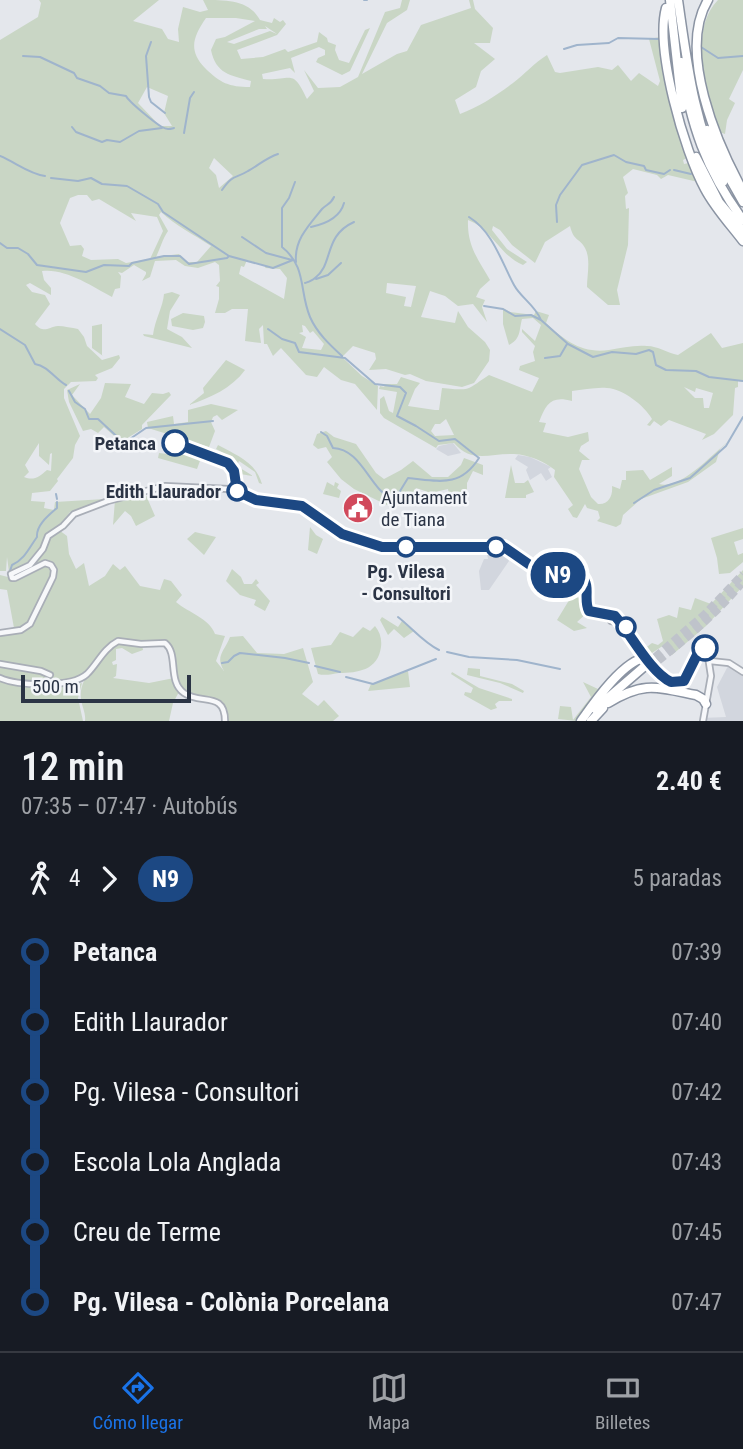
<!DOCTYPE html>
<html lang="es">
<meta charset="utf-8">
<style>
:root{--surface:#171b24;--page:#242831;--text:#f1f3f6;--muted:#9ea1a6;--line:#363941;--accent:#1a73e8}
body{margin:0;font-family:"Roboto Condensed",sans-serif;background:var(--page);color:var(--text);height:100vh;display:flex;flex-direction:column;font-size:26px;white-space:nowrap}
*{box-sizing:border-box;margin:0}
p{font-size:23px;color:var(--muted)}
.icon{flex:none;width:38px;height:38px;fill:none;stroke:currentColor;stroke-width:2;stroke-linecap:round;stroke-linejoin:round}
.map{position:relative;height:721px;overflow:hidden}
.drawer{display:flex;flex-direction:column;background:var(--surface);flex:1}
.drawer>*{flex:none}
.badge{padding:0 14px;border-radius:23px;font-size:24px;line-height:46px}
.scale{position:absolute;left:21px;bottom:18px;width:170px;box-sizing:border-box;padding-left:7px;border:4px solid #2b3445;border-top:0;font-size:19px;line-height:24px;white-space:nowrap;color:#2b3445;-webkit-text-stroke:5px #f4f6f9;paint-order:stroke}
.map>.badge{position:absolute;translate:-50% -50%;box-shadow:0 0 0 4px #fff}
.legs{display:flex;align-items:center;gap:10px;height:77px;padding:0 21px;font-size:23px}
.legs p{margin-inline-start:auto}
.overview{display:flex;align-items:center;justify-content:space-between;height:119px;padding:0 21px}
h1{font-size:38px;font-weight:600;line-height:52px}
ul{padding:0 21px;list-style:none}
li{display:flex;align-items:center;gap:24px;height:70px;font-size:26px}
li i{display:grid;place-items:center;width:10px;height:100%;margin:0 9px;background:currentColor}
li i::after{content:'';width:18px;height:18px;margin:-9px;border:5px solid;border-radius:50%;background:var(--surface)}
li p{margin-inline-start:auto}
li:first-child i{background:linear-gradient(#0000 50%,currentColor 0)}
li:last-child i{background:linear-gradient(currentColor 50%,#0000 0)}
.tabs{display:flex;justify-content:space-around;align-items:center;height:98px;border-top:2px solid var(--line);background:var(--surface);font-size:19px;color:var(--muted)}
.tabs a{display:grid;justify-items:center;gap:4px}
.tabs .active{color:var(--accent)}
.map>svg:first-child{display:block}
.built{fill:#d2d6de}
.green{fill:#c9d6c5;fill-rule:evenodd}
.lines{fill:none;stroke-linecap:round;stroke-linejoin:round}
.stream{stroke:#9fb4cc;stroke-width:2}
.highway-tunnel{stroke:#bfc3cb;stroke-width:8;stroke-dasharray:8 4;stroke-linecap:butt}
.minor-casing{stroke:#a9aeb7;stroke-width:8}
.highway-casing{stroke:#8b94a3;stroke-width:11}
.minor{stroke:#f7f8fa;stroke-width:4.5}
.highway{stroke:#fff;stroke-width:8}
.line-1-casing{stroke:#fff;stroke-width:16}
.line-1{stroke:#1c4883;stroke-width:10}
.stop-1-dot{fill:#fff;stroke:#1c4883;stroke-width:3.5}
.labels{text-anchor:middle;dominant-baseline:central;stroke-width:5;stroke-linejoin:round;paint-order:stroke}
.stop-label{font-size:19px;font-weight:bold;fill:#2b3445;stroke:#f4f6f9;text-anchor:end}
.poi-label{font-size:19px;fill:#2b3445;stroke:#f4f6f9;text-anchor:start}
</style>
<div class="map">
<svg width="743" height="721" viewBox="0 0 743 721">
<rect width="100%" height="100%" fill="#e4e7ec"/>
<!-- built -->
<path class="built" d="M453 443 461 453 448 456 436 449 439 446Z
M518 455 530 457 551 467 548 469 552 477 546 481 541 473 530 480 526 470 528 467 515 459Z
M501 551 505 552 509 561 489 590H481L479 571 484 559H488L487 554Z
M728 666 734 667 743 676V721H701L702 718 726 717 717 687Z"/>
<!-- green -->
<path class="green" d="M39 0H159L133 21 162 29 168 39 179 42 178 29 183 7 200 12 208 10 203 0C228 0 249 0 260 20L272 23 274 18 280 22 283 20 286 24 277 35 237 50 241 59 263 57 285 49 288 52 317 42 319 32 327 38 328 42 336 45 335 50 339 60 349 63 365 30 370 28 350 71 342 75 316 62 318 58 325 55V50L319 47 291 58 295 73 290 68 262 74 263 79C292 81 292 67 307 99L314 91 304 70 318 88 340 87 358 77 385 12 400 8 402 0H410L407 10 387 23 362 74 397 54 407 51 421 25 471 8 469 0H473L475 9 493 28 490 43H474L495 59 481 71 476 87 455 100 460 114C479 107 497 95 513 83 525 74 534 63 547 55L555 72 560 73 598 67 612 70 618 65 631 81 639 73 658 86 660 81 649 39 660 37 670 93 687 158 683 160 684 164 689 163 698 182 668 175 661 179 657 175 633 169 623 177 628 193 625 196 626 209 629 208 628 245 617 290 620 305H608L587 287C587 275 591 259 585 248 579 237 574 242 570 226L545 242 535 263 512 245 500 230 493 226 492 230 507 249 527 262 523 265C500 256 492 229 468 220 467 246 478 259 490 280L480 289 476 297 485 300 482 307 487 322 473 304 458 306 445 296 430 291 421 317 455 323 458 311 468 327 485 342 490 350 489 361 474 383 462 387 426 381 410 374 405 375 386 369 369 370 376 359 375 353 353 346 342 357 362 376 378 386 377 410 355 384 341 380 324 367 317 377 306 375 281 348 273 356 267 344H264L263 325 259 329 261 343 245 341 248 309H232L225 313H215L219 299V287L216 286 220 281 219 265 215 262 198 268 185 266 176 260 155 261 150 277 142 281 146 274V272L134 265 122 273 118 272 121 276 120 288 115 289 112 297C92 286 65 268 42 271L44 280 51 288V295L30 283 26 285 32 292 45 295 50 304 35 324C44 334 48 327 58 326 64 326 72 328 78 329L84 337 87 346 102 360 119 355 120 358 112 368 95 375 98 378 96 381 71 382 64 389V398L80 436 75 445 73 458 57 479 58 481 50 491 32 493 31 501 45 502 44 508 54 510 55 502 105 499 70 512 58 528 47 533 41 546 26 566 9 572 7 557 6 571H0V40L38 17 41 3ZM206 18H236L255 21 225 37 216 39 211 50C216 74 230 75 251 81L250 87C229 87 220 83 205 68 188 50 193 37 206 18ZM265 26 277 34 270 31 234 44 227 42 259 29H267ZM147 87 168 96 164 113 172 126H160L138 103ZM214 158 233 176 219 188 216 175 209 168ZM78 195H87L92 201 99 199 136 221 131 213 157 217 163 231 150 259 126 263 118 259 91 260 82 256 84 249 81 245 70 246 60 223 70 198ZM161 212C176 226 193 234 211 246L197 262H186L179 254 156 257C161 247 162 240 168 231L159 215ZM247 260 266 266 265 268 280 269 287 278 284 299 239 274 241 266 244 267ZM387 283 416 286 411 307 404 306 406 297 386 293ZM302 325 305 326 310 333 313 331 324 344 321 350 302 348 306 337 299 333 303 332ZM39 443V456L49 465 50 454 52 453 51 471 47 470C39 477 34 481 24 477L29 472 25 465Z
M718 0H743V70L729 99 735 103 727 120 725 134 719 132C708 94 687 32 718 0Z
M172 292 180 295 170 311 167 329 182 337 192 348 144 336 143 334 153 335C155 319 163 307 164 294Z
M503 308 510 312 534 315 536 311 549 315 546 323C564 340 582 354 609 350 622 348 633 345 647 346 658 346 667 353 678 355L711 333 722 348 743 343V382L738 381V387L735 388 733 415 714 434 702 440 706 434 669 420 661 426 654 421 650 426 647 425 652 419C644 405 623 389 607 388 596 387 583 390 572 391V401C551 395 546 404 539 422L546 423 543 432 568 437 588 432 589 441 581 446 579 451 590 460H582L579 469 591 497 598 504C609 505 613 495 612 486L620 489 622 480H626V471L643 470 650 480 672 467V476L659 484C681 490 711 455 729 441L720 449 716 462 688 482 641 499 623 515 621 524 616 527 597 521 600 518 598 511 587 508 585 504 577 518 573 517 568 509 573 505 554 477 555 470C543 461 530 455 514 454 490 453 472 464 454 443L438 445 436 448 384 418 380 413V399L384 396 389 411 393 413 397 392 379 389 380 386 385 387 381 384H397L401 377 420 383 415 389 408 406 435 410H439L442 388C472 391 466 390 489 375L532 392 539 378 519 370 520 366 535 361 533 352 535 346 522 332V329L535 341 541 325 533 318 522 319C519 330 521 339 509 345L503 324ZM684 387 695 392 696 388 713 393 709 408H704L703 398H695ZM446 419 454 435 435 436 431 431 435 424H440Z
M183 313 204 316 205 322 203 328 193 330 172 326 171 319Z
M102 324V355L103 356 92 348V326Z
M226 360 245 370C232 388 210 398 189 405L204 393 203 388Z
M105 383 131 384 125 397 144 404 152 393 163 394 169 392 171 395 142 425V429L121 442 104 427 98 433 91 429 83 431 69 402 67 390 80 384 72 395 90 414 101 398Z
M211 404 238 410 222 420 217 415 213 417 211 422 215 431 209 447 148 428 147 422 173 416 174 424 188 422V410Z
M326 431 334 437 356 444 376 473 384 479 401 470 413 461 432 477H448L461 465 464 458 483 465V475L473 471 467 483V494L449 495 448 489 431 493 416 488 413 493 387 505 354 489 341 479 327 462 332 457 326 447 318 449 313 445 317 434Z
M218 445C236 455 256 462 262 484L259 483 255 472 239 461 237 466 253 476 240 474 234 461 235 459 216 449Z
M177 451 201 458 197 469 158 458 159 453 176 455Z
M511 465 515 483H524L528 480 534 492 526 495V498H505Z
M327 482 334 486 335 482 339 484 337 488 341 491 339 498 323 494Z
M145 493 155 516 136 526 131 516 125 511 113 525 115 500Z
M310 527 316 535 323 539 317 554 308 550Z
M743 528V539L734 542 738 555 743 553V562L730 573 719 574 717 558 711 538Z
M59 530 67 536 69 554 76 569 84 563 89 586 105 576 113 564 120 570 125 566 140 586 160 590 164 579 171 581 182 595 176 602C189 613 209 618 215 634L225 636 216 661 224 671C215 656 224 652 230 637L243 636 257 653 284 654 303 648 313 682 302 694 318 706 324 700 339 716 333 721H227L226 710 220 702 190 695 181 688 177 681 171 647 168 643 116 641C97 661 85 681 56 681L50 674 0 662V634C7 633 16 633 22 630 37 620 62 577 49 562L45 561 16 577 12 576 30 566 48 538Z
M195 532 216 537 204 555 187 539Z
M46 565 50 568 51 574C44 591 36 627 14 628L7 590 0 589V575L8 577 12 581Z
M232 569 241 577 244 584H252L256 579 259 583 256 585 270 601 265 611 254 605 256 600 240 595 226 581Z
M743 570V586L706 626 672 655 664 645 649 655 644 649 652 643 658 645 663 641 657 619 669 615 677 618 679 607 691 610 695 598 711 604Z
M571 597 584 598 587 613 577 622 587 628 574 631 557 620Z
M382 617 398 627 402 621 414 631 404 638 394 629 388 635 380 620Z
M375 626C380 632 382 639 381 647 378 670 358 673 339 673 332 674 325 676 318 674L311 648 331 645 340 632 353 637 363 627 370 631Z
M117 643 142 645 143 650 132 654 122 648 116 649V660L112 662 113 665 117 664 116 676 113 678 149 683 174 678 180 690 173 703 169 721H85C86 713 82 707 81 699 78 677 102 655 117 643Z
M0 665 44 675 47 680 16 681 14 685H75L82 683 78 698 83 721H0Z
M468 668 480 669V676L512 684 524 691 523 693 500 683 467 675Z
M408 671 410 687 368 691 371 684Z
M452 672 479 688 512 699V701H499L495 704 497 708 491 710 464 695 465 692 471 693 473 688 451 674Z
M609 677 612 678 577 721 558 719 560 706 571 707 573 720 591 697 583 682 598 689Z"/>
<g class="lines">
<!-- stream -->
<path class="stream" d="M364 0H367
M151 42 146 56 149 97 151 102 165 113
M701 47 718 58 743 56
M564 49 577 45 609 43 618 38 659 39
M23 56 40 57 74 73 77 78 100 86 109 93 126 96C129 102 155 123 162 127 167 130 170 129 174 128
M72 127 76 132 102 142 107 140 120 142 139 131 162 128
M184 133 190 98 194 92
M0 156C15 162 29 174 45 176
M674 170 691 174
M51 178 78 181 91 178 102 184 127 186 158 204 163 212 229 256
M295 182 289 198 282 208V247C307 267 299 291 310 317 317 333 330 345 342 356
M222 190C233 174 235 179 248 171 259 165 266 158 278 154
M469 217C493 232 501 261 514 285 521 298 535 305 541 320
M557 222 556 205 560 195 582 165 614 155 626 162 644 166 646 170 664 174 670 170
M311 227C325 224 340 218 344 203
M242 237 266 253 292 260
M0 243 7 248H18L28 254 37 265 86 272 104 265 129 266 132 263 164 256H180L189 264 227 258 229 256 273 268 293 260
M296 262C294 240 309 225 322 209 327 204 331 204 334 197
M316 279 328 275 341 263
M305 283C308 282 312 281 315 278 334 264 323 236 354 222
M484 306 503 309 515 316 531 315 541 320 568 344 593 357 612 352 636 354 649 350 653 352 656 365 666 370 696 371 709 377 743 381
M0 329 25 345 35 364C48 366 55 379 66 385
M268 329 282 339 295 343 299 352 345 358 375 384 400 387 406 393 397 416 416 426 439 441 455 439 479 458C460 488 439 481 408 478L397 496 392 500C369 487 361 449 333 448L327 436 321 432
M545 358 560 356 567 344
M69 391 75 402 85 409 89 419H98L124 443 146 428 213 421
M56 494 57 499
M634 503 654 490 690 478 726 446 743 417
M10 571 12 565C25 559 29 548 37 537 36 525 49 515 57 508V502
M398 617C411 627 424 643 439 650
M447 652 469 657 517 660 560 669
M222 663 228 662 234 656 240 653 285 658 309 663
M315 666 340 672
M346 677 373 684 436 659"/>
<!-- highway-tunnel -->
<path class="highway-tunnel" d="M658 661C688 637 717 613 741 584
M646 665 705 614 743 574"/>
<!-- minor casing -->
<g class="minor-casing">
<path id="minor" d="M11 574 30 565 43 549 48 536 63 526 74 514 108 501 165 486 229 489 255 500 297 505 342 534 374 545 504 547 543 574 584 578 587 582 588 610 592 613 615 616C621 623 628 629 633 637 644 654 659 689 684 681L698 653 704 648 707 650 711 676 703 721
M606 615 611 621 621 623
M0 633 21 630 30 624 53 577 54 570 51 565 45 563 15 578H12L11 574
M710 661 729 663 743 672
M0 664 41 671 50 675
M0 678C18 686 72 688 87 674 98 663 103 649 118 641L141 644 165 643C179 654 167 681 184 693 201 705 225 691 225 721"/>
</g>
<!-- highway casing -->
<g class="highway-casing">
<path id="highway" d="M670 0 682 108
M678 0C687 62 694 125 723 182
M708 0C677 51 717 144 743 191
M666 8C655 49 684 151 705 189 715 208 730 224 743 241
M681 62C690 124 706 170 743 220
M707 130 726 172 743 202
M696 157 719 202 743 231
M608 703C644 681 656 687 696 695L703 699 706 704
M595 709 646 665
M581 721C593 704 624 659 646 658
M591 721 603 708"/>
</g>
<!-- minor -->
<use href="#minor" class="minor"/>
<!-- highway -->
<use href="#highway" class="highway"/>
</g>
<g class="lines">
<!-- line-1 casing -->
<g class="line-1-casing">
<path id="line-1" d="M175 443 228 463 234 471 237 491 256 500 302 506 342 534 382 547H504L543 574 582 577C591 586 583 600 589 611L615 616C631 634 650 672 671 682L684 681 699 651 705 648"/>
</g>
<!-- line-1 -->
<use href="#line-1" class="line-1"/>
</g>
<!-- icons -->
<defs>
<g id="civic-disc" transform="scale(1.575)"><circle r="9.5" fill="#d1495b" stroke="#f4f6f9"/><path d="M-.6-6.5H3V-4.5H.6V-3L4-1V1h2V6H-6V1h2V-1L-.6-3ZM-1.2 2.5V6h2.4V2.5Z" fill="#fff"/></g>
</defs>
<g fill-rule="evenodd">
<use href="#civic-disc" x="358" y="508"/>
</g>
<!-- markers -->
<g class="stop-1-dot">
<circle cx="175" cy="443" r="12"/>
<circle cx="237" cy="491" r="9"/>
<circle cx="406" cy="547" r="9"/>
<circle cx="496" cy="547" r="9"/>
<circle cx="626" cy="627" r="9"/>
<circle cx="705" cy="648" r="12"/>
</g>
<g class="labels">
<!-- stop labels -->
<g class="stop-label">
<text x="156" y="443">Petanca</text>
<text x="221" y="491">Edith Llaurador</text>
<text x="406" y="571" text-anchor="middle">Pg. Vilesa<tspan x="406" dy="22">- Consultori</tspan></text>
</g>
<!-- poi labels -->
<g class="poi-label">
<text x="381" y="497">Ajuntament<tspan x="381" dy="22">de Tiana</tspan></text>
</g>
</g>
</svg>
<div class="scale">500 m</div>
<b class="badge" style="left:558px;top:575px;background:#1c4883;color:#fff">N9</b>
</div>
<section class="drawer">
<div class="overview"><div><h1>12 min</h1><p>07:35 – 07:47 · Autobús</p></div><b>2.40 €</b></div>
<div class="legs"><svg class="icon" aria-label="walk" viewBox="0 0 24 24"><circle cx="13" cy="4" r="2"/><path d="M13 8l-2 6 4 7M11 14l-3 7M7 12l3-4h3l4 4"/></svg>4<svg class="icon" aria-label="forward" viewBox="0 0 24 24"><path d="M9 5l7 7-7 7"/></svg><b class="badge" style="background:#1c4883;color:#fff">N9</b><p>5 paradas</p></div>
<ul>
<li><i style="color:#1c4883"></i><b>Petanca</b><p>07:39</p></li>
<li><i style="color:#1c4883"></i><span>Edith Llaurador</span><p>07:40</p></li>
<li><i style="color:#1c4883"></i><span>Pg. Vilesa - Consultori</span><p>07:42</p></li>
<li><i style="color:#1c4883"></i><span>Escola Lola Anglada</span><p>07:43</p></li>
<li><i style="color:#1c4883"></i><span>Creu de Terme</span><p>07:45</p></li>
<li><i style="color:#1c4883"></i><b>Pg. Vilesa - Colònia Porcelana</b><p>07:47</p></li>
</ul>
</section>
<nav class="tabs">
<a class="active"><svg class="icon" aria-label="directions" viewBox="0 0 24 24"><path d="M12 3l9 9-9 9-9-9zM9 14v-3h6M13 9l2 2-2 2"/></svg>Cómo llegar</a>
<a><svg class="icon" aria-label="map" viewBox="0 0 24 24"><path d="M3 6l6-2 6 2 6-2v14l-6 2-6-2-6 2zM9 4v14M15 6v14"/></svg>Mapa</a>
<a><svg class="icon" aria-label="tickets" viewBox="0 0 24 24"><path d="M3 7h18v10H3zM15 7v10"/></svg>Billetes</a>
</nav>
